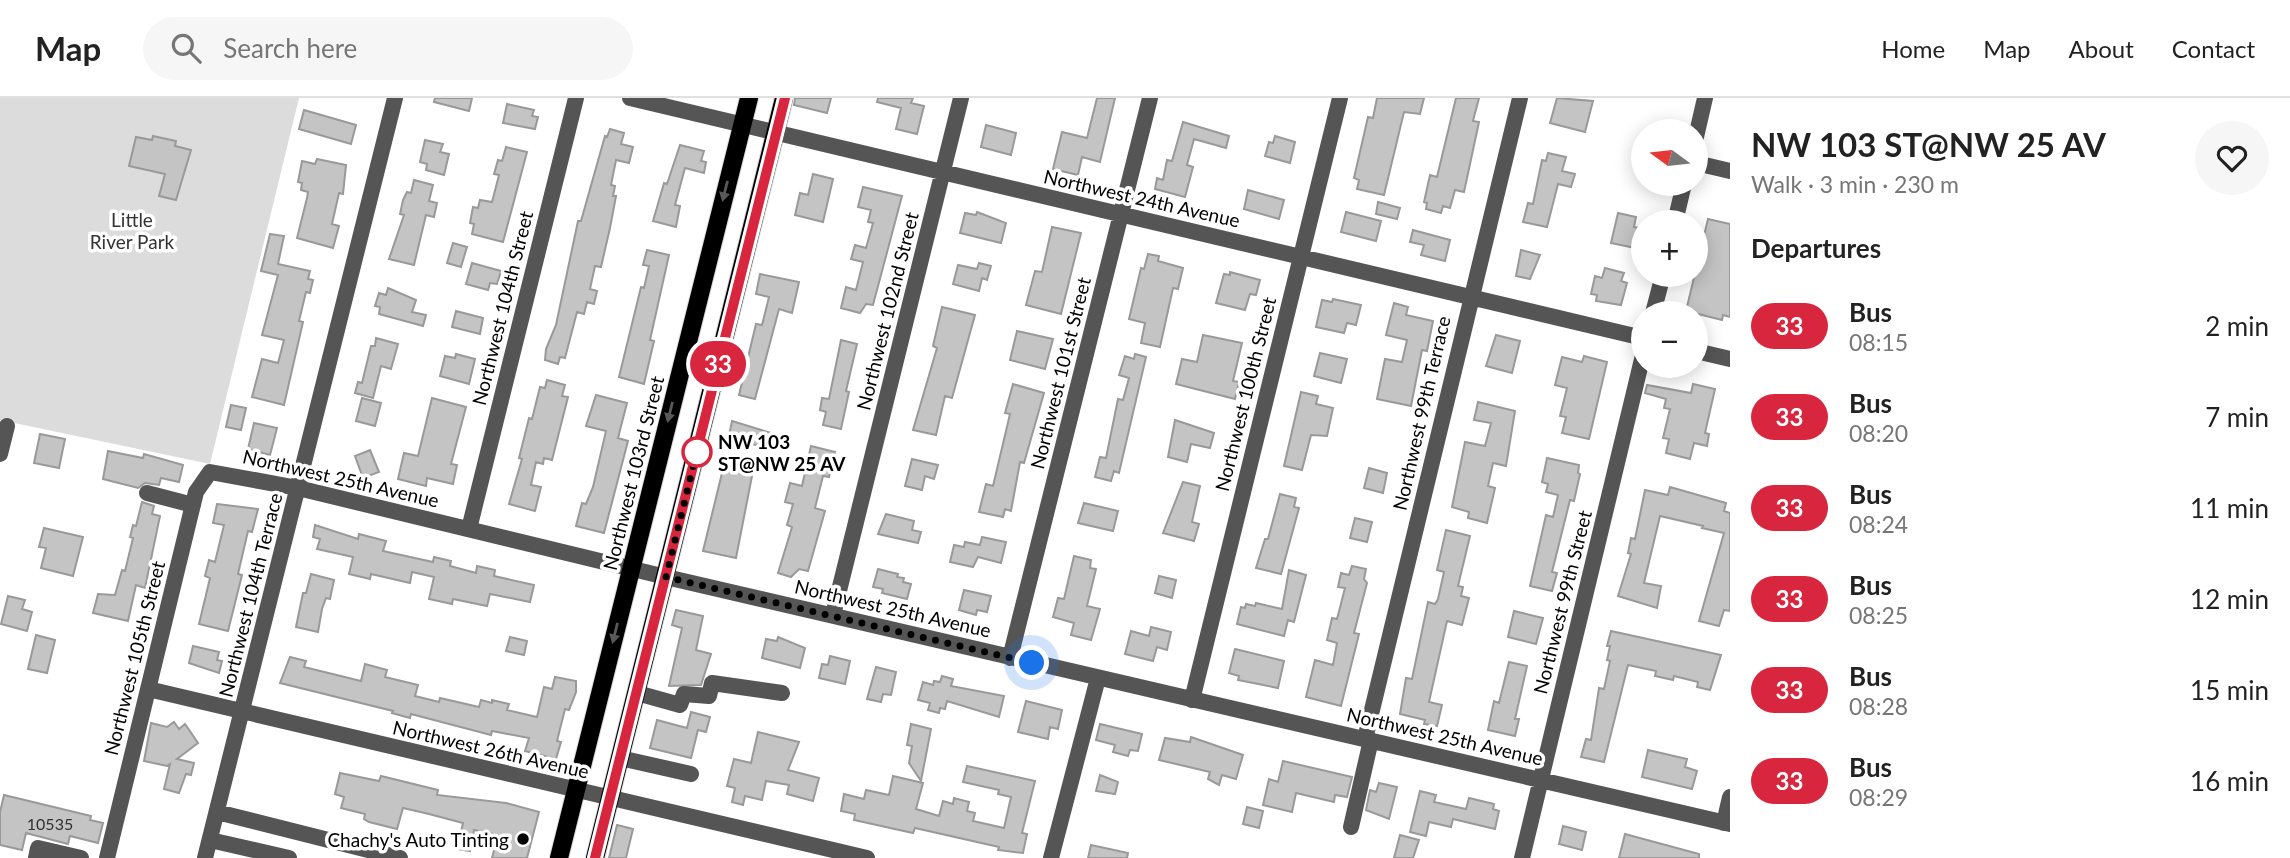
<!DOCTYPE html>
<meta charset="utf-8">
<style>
:root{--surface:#fff;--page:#f6f6f6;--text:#222;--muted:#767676;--line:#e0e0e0}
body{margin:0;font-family:Lato,sans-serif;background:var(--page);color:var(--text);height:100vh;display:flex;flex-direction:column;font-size:26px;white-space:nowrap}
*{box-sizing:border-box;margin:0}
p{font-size:23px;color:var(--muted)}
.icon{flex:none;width:38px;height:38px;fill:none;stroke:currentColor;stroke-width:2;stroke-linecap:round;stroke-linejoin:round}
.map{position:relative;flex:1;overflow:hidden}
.sheet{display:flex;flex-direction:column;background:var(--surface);width:560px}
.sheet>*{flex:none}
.badge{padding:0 14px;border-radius:23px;font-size:24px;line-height:46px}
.needle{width:46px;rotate:285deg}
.fabs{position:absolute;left:1631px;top:21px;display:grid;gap:14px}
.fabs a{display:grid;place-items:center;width:77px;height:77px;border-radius:50%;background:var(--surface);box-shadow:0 4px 18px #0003;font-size:35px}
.you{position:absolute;width:35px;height:35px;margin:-18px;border:5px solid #fff;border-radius:50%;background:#1a73e8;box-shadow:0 0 0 10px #1a73e833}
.map>.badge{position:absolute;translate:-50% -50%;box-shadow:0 0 0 4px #fff}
h2{padding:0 21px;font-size:26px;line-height:63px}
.round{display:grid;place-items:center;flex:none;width:74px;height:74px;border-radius:37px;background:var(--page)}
.summary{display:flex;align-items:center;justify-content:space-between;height:119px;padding:0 21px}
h1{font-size:33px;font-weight:700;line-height:52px}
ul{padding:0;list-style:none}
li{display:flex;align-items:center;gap:21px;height:91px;padding:0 21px}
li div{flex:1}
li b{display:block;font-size:26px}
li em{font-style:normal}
li .badge{min-width:77px;font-weight:700;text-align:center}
header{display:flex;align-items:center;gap:42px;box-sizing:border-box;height:98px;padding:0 35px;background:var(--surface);border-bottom:2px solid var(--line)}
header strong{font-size:33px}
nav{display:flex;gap:38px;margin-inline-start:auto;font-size:24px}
.search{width:490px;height:63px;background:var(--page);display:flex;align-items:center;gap:18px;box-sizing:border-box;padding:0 24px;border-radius:38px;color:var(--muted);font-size:26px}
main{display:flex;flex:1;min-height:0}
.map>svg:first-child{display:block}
.green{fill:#dcdcdc}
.building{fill:#c4c4c4;stroke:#999;stroke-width:2}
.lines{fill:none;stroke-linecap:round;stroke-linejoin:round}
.major-casing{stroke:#dbdbdb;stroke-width:20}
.minor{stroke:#555;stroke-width:16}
.major{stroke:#000;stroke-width:18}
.oneway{fill:#595959}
.line-casing{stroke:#fff;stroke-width:16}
.line{stroke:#d7263d;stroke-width:10}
.walk{stroke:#000;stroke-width:7;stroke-dasharray:0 12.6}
.stop-dot{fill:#fff;stroke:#d7263d;stroke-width:3.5}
.poi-dot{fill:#000;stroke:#fff;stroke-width:2.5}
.labels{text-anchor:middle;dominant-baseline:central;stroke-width:7;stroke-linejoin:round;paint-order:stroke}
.number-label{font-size:16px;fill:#313131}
.street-label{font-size:19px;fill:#000;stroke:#fff}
.park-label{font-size:19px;fill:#333;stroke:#fff}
.stop-label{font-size:19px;font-weight:bold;fill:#000;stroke:#fff;text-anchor:start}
.poi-label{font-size:19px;fill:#000;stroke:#fff;text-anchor:end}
</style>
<header>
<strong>Map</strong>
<div class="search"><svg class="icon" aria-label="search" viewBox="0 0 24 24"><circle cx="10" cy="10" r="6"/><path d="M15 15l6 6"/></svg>Search here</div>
<nav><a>Home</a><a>Map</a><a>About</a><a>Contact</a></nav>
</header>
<main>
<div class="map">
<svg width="1730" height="760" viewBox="0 0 1730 760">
<rect width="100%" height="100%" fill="#fff"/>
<!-- green -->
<path class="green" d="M0 0H299L210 366 0 322Z"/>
<!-- building -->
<path class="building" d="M435 0H472L469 13 434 4Z
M795 0H831L827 15 794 7Z
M878 0H913L911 5 924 8 917 36 896 31 901 10 877 4Z
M1097 0H1115L1100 64 1082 59 1078 77 1053 71 1062 34 1087 40Z
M1377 0H1424L1420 16 1404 14 1384 97 1357 91 1359 82 1354 80 1368 19 1373 20Z
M1456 0H1479L1473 23 1479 24 1464 94 1455 92 1450 110 1443 108 1441 115 1426 111 1427 105 1424 104 1430 77 1437 79Z
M1557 0 1593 3 1585 34 1550 25Z
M507 6 534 12 532 18 538 19 535 31 503 25Z
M304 12 356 27 351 46 299 31Z
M1183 24 1229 38 1226 50 1194 41 1187 67 1193 69 1185 99 1155 91 1157 80 1163 82 1167 62 1172 63Z
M986 27 1016 35 1011 57 981 49Z
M610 31 624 35 621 46 633 49 629 65 616 62 611 87 615 88 613 98H616L610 130 601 169 595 168 590 191 597 193 594 206 587 204 584 216 577 214 565 260 560 259 558 266 545 262 546 251 556 227 578 123H581L605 38 607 39Z
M153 38 176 43 175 48 191 52 176 102 159 98 165 76 129 68 136 39 152 42Z
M1275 38 1295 44 1290 65 1265 58 1269 44 1273 45Z
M425 42 443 46 440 54 449 56 444 77 426 72 427 66 420 64Z
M680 47 704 53 701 63 706 64 704 75 685 70 675 107 680 108 676 129 653 123 664 85 667 86Z
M506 49 527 54 503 144 472 136 474 126 470 125 473 109 478 110 480 102 492 104 499 77 494 76 498 62 502 63Z
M1548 55 1566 59 1562 73 1575 76 1571 89 1558 86 1547 129 1523 124 1528 105 1533 106 1542 62 1546 63Z
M317 61 346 67 343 96 339 95 332 126 339 128 333 150 297 140 307 100 308 94 301 92 302 85 298 84 302 63 315 66Z
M813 76 833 81 823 124 795 117 800 95 808 97Z
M414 82 433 87 429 103 437 105 434 119 426 117 414 167 389 161 404 117 400 116 403 102 407 94 411 95Z
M863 89 902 98 873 207 866 206 860 215 841 210 846 189 856 192 863 164 851 161 855 147 866 150 873 125 868 124 871 112 858 109Z
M1248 92 1284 102 1279 121 1244 111Z
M1378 104 1400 110 1397 121 1376 116Z
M977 114 1006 125 1001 145 960 135 965 115 976 117Z
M1346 114 1381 123 1376 143 1341 134Z
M1618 115 1636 119 1634 129 1640 130 1635 150 1611 145Z
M1708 121 1730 126V219L1723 217 1722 222 1686 213Z
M1052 129 1081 135 1061 216 1026 207 1035 173 1042 174Z
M1413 132 1450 142 1445 163 1421 157 1424 147 1410 144Z
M270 136 284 138 278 166 310 173 308 181 313 182 310 195 306 194 299 223 303 224 284 307 252 299 262 261 278 265 284 242 262 237 278 177 261 173Z
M453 145 467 149 461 169 447 165Z
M647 152 669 157 650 242 654 243 644 286 619 279 641 189 644 190 649 168 643 167Z
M1521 152 1540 157 1530 181 1516 178Z
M1148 156 1159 158 1158 163 1183 170 1178 191 1173 190 1160 249 1141 245 1145 225 1129 221 1141 170 1144 171Z
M472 165 501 173 497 186 490 185 488 192 466 186Z
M979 165 991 168 987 182 982 180 979 193 953 186 958 167 977 171Z
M1605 170 1624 175 1621 183 1627 185 1621 207 1596 203 1597 197 1591 196 1595 178 1602 180Z
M1230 174 1260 182 1256 197 1250 196 1245 212 1216 205 1224 176 1230 177Z
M760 176 799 184 792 215 779 211 755 301 739 297 756 226 762 227 769 199 756 196Z
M388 190 416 202 412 214 426 217 423 228 379 216 380 209 375 208 379 195 386 197Z
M1333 201 1361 207 1356 227 1347 225 1344 235 1316 229 1322 202 1332 204Z
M1394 205 1408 209 1406 217 1433 223 1427 253 1422 252 1411 308 1377 301 1385 261 1402 264 1407 242 1386 237Z
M942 209 975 217 952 300 945 298 936 337 913 332 937 250 933 248Z
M456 213 483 220 480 236 452 229Z
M1017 233 1053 241 1045 271 1010 262Z
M1203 237 1242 245 1233 283 1239 284 1235 301 1176 286 1182 261 1197 264Z
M1496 237 1520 243 1512 275 1486 268Z
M376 240 398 246 391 271 381 268 373 300 355 295 358 284 362 285 371 248H375Z
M841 242 857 246 846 293 849 294 841 331 823 327 826 314 820 312 822 300 829 301Z
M1320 255 1347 261 1341 285 1314 278Z
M456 256 475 261 469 286 440 278 445 258 455 260Z
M1135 256 1146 259 1119 375 1114 373 1111 383 1095 379 1100 359 1106 360 1118 301 1123 302 1129 280 1119 277 1125 258 1134 261Z
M1584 258 1607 264 1589 341 1562 335 1566 319 1560 318 1567 290 1555 287 1562 259 1582 264Z
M547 282 565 287 562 298 568 299 552 362 544 360 543 366 536 364 531 387 541 389 535 413 509 406 522 361 519 360 529 320 532 321 540 289 545 290Z
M1013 286 1044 295 1024 365 1020 364 1011 413 1005 411 1003 419 979 414 986 386 993 388 1010 316 1005 315Z
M1693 286 1715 291 1705 335 1709 336 1707 348 1694 345 1690 361 1666 355 1669 341 1663 340 1670 311 1664 310 1666 301 1645 295 1647 287 1691 295Z
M1301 294 1318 298 1316 306 1333 310 1327 338 1311 337 1302 372 1284 368Z
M596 297 627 305 618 340 628 343 604 435 576 428 582 405 586 406 593 389 606 333 586 328Z
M362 300 381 305 375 328 356 323Z
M432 300 466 309 451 366 457 367 453 386 427 380 426 388 398 381 404 355 418 358Z
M1478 304 1515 313 1506 368 1493 365 1488 388 1495 390 1487 425 1468 420 1469 414 1452 409 1465 344 1485 348 1491 325 1474 322Z
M231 307 246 310 241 332 226 329Z
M1175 322 1214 335 1210 350 1191 346 1187 364 1168 359Z
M732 323 781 338 778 350 728 343Z
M254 325 277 330 270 357 248 351Z
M40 336 65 341 59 370 34 365Z
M811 348 835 354 829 379 823 378 815 410 825 413 808 473 799 471 791 479 778 475 792 429 787 427 793 406 785 404 790 385 802 388Z
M370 352 379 374 363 380 355 358Z
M108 353 143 360 144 356 183 367 179 384 161 380 159 387 145 385 138 390 103 381Z
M1547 360 1579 367 1578 375 1580 376 1574 403 1570 402 1552 474 1557 475 1552 493 1530 488 1546 417 1553 419 1558 397 1546 394 1548 386 1542 384Z
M912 361 938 367 934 381 925 378 922 392 905 388Z
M1369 370 1387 375 1383 395 1364 390Z
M723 371 752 378 736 460 703 453Z
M1183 384 1200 388 1192 424 1199 426 1194 443 1163 435Z
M1670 389 1726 405 1724 413 1730 415V513L1724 512 1719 528 1699 523 1724 435 1702 430 1703 428 1660 418 1644 485 1661 488 1657 510 1618 498 1631 456 1628 455 1631 440 1635 441 1645 392 1668 397Z
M1280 396 1296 400 1294 409 1299 410 1281 476 1256 470 1265 441H1268Z
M142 404 154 408 152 416 160 418 145 490 136 487 128 523 93 515 98 496 115 497 122 472 125 473 133 440 130 439 133 427 136 428Z
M1084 405 1118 413 1113 433 1078 425Z
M217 406 258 411 252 434 248 433 238 476 242 477 228 533 199 526 210 480 205 478 209 462 215 464 224 427 213 425Z
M886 416 914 423 912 432 921 434 918 445 878 436Z
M1355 420 1372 424 1367 444 1350 440Z
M315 427 358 441 359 436 386 443 383 453 433 464 434 459 451 463 450 468 476 475 477 468 495 472 494 478 534 487 530 504 490 496 487 508 453 501 452 506 429 501 434 479 412 474 410 485 371 476 370 481 349 476 353 459 317 451 320 441 313 439Z
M44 430 83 439 73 478 41 470 46 450 39 449Z
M1446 432 1470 438 1458 488 1463 489 1461 498 1469 500 1462 527 1447 523 1429 604 1442 607 1437 628 1424 626 1425 622 1400 616 1406 580 1412 581 1428 504 1435 506 1438 501 1444 474 1437 472Z
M982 439 1006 444 1001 465 978 459 973 469 950 464 954 447 964 449 965 444 980 447Z
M1074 458 1091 462 1090 470 1096 471 1087 508 1100 511 1091 542 1071 537 1074 525 1053 519 1058 500 1064 501Z
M1352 468 1366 471 1364 481 1367 485 1354 535 1359 536 1341 608 1306 599 1315 562 1333 567 1337 545 1327 542 1332 520 1337 521 1345 490 1338 489 1341 475 1349 477Z
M878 471 898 476 897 479 904 480 903 484 911 486 907 501 882 495 883 491 873 489Z
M1289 472 1306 477 1294 524 1288 522 1284 538 1237 526 1241 509 1245 510 1246 506 1255 508 1256 505 1282 511Z
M311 476 334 482 330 501 326 500 322 511 318 534 296 529 303 495H306Z
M1159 478 1176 482 1172 500 1155 495Z
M964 492 991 498 987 514 977 512 976 517 959 512Z
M8 498 25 502 22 511 32 514 27 533 1 526Z
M676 512 703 518 696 552 711 556 701 587 669 588 682 530 672 527Z
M1514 513 1543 520 1536 546 1508 539Z
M1151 529 1171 534 1167 552 1157 549 1153 563 1125 556 1131 533 1149 538Z
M1611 533 1721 557 1710 592 1697 589 1698 584 1674 578 1673 582 1655 578 1656 573 1628 567 1604 664 1581 659 1586 641 1591 642 1599 590 1604 591 1610 563 1607 562 1610 548H1607Z
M36 537 55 542 47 575 28 571Z
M510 539 527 543 524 557 506 553Z
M778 539 805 550 800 570 762 560 766 541 777 543Z
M193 548 219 554 217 562 222 563 219 575 189 565Z
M1235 551 1284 563 1278 590 1238 582 1239 578 1229 575Z
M830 558 850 563 845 586 819 580 822 566 828 567Z
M290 559 306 563 304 569 361 583 365 566 387 572 385 579 418 587 415 598 439 604 440 600 479 609 481 602 492 605V602L509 606 507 612 537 619 544 589 552 591 555 579 576 583V594L569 612 565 611 557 643 561 644 556 661 525 653 529 640 492 633 491 637 411 616 410 620 392 615 393 613 280 585Z
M1509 564 1527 568 1515 621H1519L1515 638 1488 632 1494 603 1499 605Z
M876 569 896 574 891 597 883 596 881 604 867 601Z
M942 578 953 581 951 588 1004 598 999 619 947 603 945 611 940 610 939 615 928 612 930 605 918 602 923 584 933 587 934 583 940 584Z
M1026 603 1062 612 1058 631 1050 629 1048 641 1018 634Z
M691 614 710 619 706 634 698 632 691 660 650 650 657 622 687 630Z
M174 624 179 631 185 626 198 645 177 661 194 665 191 677 186 676 179 695 164 691 170 666 167 668 144 663 151 625 167 629Z
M911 626 931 631 921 683 909 665 912 648 907 647Z
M1100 626 1142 636 1138 653 1130 652 1128 658 1113 654 1115 647 1096 642Z
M758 634 799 644 788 672 819 680 813 703 787 696 789 687 766 683 762 702 745 698 743 707 732 704 735 690 727 688 734 661 751 665Z
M1191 639 1243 657 1236 681 1222 677 1219 687 1208 681 1210 674 1159 662 1165 640 1190 644Z
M1648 652 1687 661 1685 669 1697 673 1692 691 1642 679Z
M1283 663 1352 679 1347 699 1335 697 1334 704 1296 695 1292 714 1263 707 1269 681 1278 684Z
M967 668 1035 683 1022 735 1027 736 1023 755 998 752 999 749 915 730 913 735 854 722 855 716 841 713 844 696 864 701 866 692 889 697 893 678 923 685 916 711 939 718 943 703 953 706 954 700 969 704 967 713 975 715 973 723 1004 730 1011 699 998 696 999 692 963 684Z
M340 675 379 683 381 678 438 692 437 697 506 705 539 714 527 760H492L498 737 474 732 470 753 457 751 463 725 429 716 403 710 397 731 369 724 364 721 365 716 341 710 344 699 335 696Z
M1100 677 1118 684 1115 696 1096 693Z
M1379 685 1397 689 1389 721 1366 712 1370 692 1376 694Z
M1420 693 1436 697 1434 704 1466 711 1469 700 1494 706 1493 711 1499 713 1495 731 1453 721 1451 729 1429 724 1426 738 1410 734Z
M4 697 91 718 90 722 103 725 98 745 70 738 68 746 26 735 22 752 0 747V714Z
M1247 709 1263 713 1259 730 1243 726Z
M617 727 633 731 626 760H609Z
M1563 728 1586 734 1582 752 1559 746Z
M1625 736 1699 756V760H1619Z
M1400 737 1419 742 1413 760H1394Z
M1091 747 1128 755 1127 760H1088Z"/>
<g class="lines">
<!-- major casing -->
<g class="major-casing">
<path id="major" d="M559 760 749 0
M595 760 784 0"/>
</g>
<!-- minor -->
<path class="minor" d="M630 0 1643 240
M1696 39 1705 0
M1696 65 1730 73
M1675 124 1684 86
M1653 215 1663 177
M1696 253 1730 261
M0 356 7 328
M147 395 193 407
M469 431 576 0
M833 517 961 0
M1010 560 1150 0
M148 591 867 760
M637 595 680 607 684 596 709 598 712 585 782 595
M1192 602 1340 0
M1365 641 1520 0
M620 660 691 676
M217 714 400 760
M1724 725 1730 699
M1351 729 1371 642
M210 742 289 760
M36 760 38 750 81 760
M107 760 196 394 210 374 298 390 666 479 1730 726
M205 760 395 0
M1051 760 1098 580
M1522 760 1643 257"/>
<!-- major -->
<use href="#major" class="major"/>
</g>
<!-- one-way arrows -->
<defs><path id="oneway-solid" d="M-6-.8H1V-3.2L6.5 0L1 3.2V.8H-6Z" transform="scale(1.75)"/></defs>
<g class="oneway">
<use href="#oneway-solid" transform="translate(725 93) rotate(104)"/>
<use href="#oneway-solid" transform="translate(670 314) rotate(104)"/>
<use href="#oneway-solid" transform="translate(615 535) rotate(104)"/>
</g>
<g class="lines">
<!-- line casing -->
<g class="line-casing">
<path id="line" d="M595 760 785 0"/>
</g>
<!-- line -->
<use href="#line" class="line"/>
<!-- walk -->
<path class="walk" d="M697 354 698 349 666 479 1032 565"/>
</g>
<!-- markers -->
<circle class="stop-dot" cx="697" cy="354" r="14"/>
<circle class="poi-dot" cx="523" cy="741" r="7"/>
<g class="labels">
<!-- number labels -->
<g class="number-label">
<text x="50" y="725">10535</text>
</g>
<!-- street labels -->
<g class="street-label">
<text transform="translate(1142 100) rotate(13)">Northwest 24th Avenue</text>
<text transform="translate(502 210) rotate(-76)">Northwest 104th Street</text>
<text transform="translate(887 213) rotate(-76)">Northwest 102nd Street</text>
<text transform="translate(1060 275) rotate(-76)">Northwest 101st Street</text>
<text transform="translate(1245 296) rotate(-76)">Northwest 100th Street</text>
<text transform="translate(1421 315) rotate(-77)">Northwest 99th Terrace</text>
<text transform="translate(633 375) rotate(-76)">Northwest 103rd Street</text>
<text transform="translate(341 380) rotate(13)">Northwest 25th Avenue</text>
<text transform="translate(250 497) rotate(-76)">Northwest 104th Terrace</text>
<text transform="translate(1562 504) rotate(-76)">Northwest 99th Street</text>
<text transform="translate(893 510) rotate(13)">Northwest 25th Avenue</text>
<text transform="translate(134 560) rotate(-76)">Northwest 105th Street</text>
<text transform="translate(1445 638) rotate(13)">Northwest 25th Avenue</text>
<text transform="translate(491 651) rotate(13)">Northwest 26th Avenue</text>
</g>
<!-- park labels -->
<g class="park-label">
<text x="132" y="121">Little<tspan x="132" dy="22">River Park</tspan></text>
</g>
<!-- stop labels -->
<g class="stop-label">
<text x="718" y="343">NW 103<tspan x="718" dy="22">ST@NW 25 AV</tspan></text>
</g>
<!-- poi labels -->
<g class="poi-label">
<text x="509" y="741">Chachy's Auto Tinting</text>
</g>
</g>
</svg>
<div class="fabs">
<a><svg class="needle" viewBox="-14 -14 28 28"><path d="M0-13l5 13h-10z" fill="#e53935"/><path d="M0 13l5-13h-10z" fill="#767676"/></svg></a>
<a>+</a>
<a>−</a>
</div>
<div class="you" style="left:1032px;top:565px"></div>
<b class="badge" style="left:718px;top:266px;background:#d7263d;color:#fff">33</b>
</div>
<section class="sheet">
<div class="summary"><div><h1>NW 103 ST@NW 25 AV</h1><p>Walk · 3 min · 230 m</p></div><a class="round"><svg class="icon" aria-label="heart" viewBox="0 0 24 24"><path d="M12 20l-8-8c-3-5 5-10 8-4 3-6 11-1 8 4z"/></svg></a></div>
<h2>Departures</h2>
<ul>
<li><span class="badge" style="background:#d7263d;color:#fff">33</span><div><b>Bus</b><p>08:15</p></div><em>2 min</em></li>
<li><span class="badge" style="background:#d7263d;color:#fff">33</span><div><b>Bus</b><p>08:20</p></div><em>7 min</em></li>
<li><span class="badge" style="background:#d7263d;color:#fff">33</span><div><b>Bus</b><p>08:24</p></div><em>11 min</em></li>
<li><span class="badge" style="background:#d7263d;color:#fff">33</span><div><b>Bus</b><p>08:25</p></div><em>12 min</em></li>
<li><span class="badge" style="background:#d7263d;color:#fff">33</span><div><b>Bus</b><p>08:28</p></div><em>15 min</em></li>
<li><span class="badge" style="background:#d7263d;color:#fff">33</span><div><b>Bus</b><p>08:29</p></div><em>16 min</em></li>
</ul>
</section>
</main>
